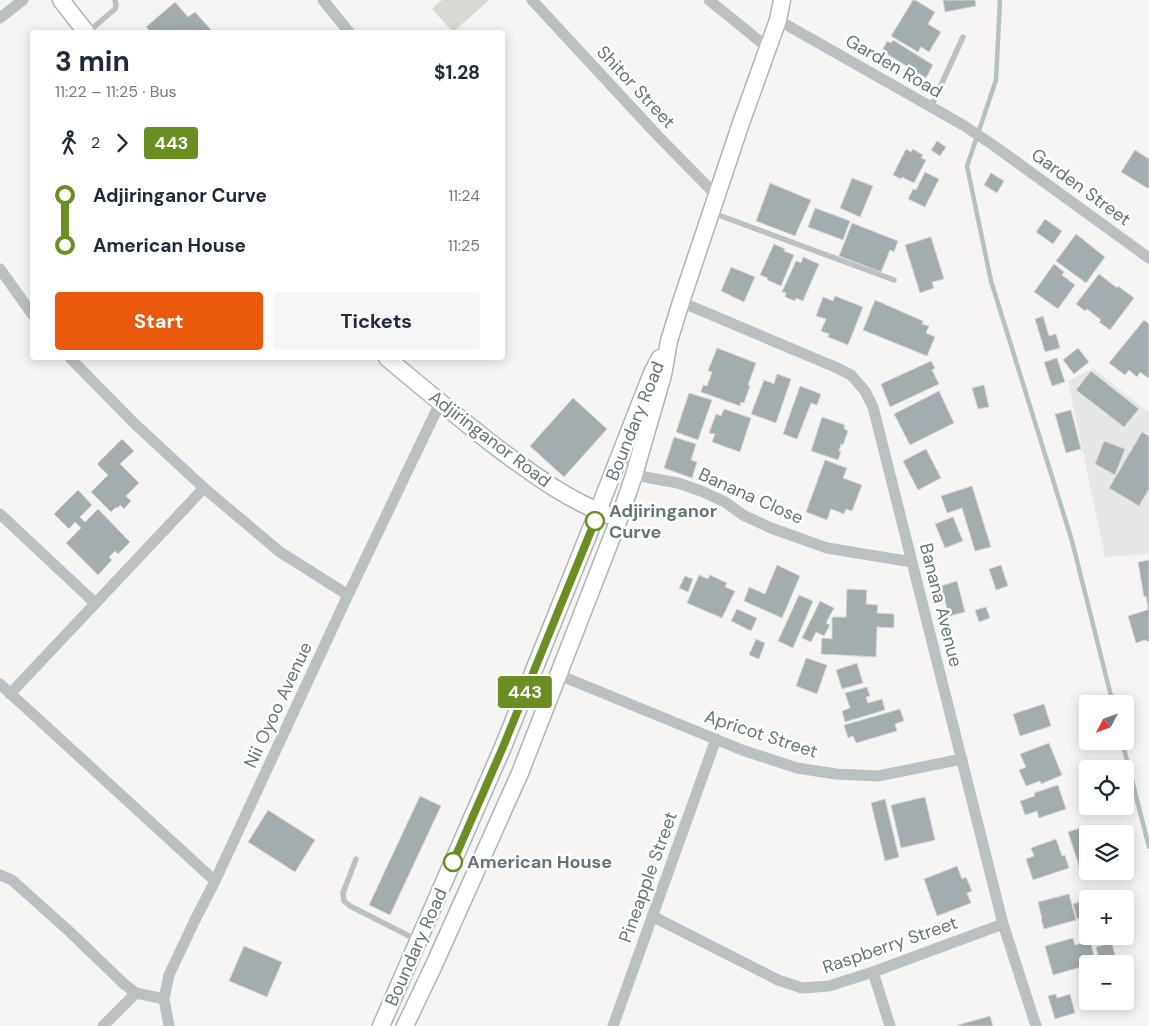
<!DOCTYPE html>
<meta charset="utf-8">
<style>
:root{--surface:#fff;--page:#f6f6f7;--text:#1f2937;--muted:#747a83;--accent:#ea580c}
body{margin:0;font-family:"DM Sans",sans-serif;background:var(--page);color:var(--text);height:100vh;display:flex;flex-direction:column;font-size:19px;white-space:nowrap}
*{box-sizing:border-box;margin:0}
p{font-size:16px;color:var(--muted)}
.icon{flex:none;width:28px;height:28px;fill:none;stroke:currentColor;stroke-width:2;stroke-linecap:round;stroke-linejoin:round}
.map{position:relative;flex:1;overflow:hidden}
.panel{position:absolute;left:30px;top:30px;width:475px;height:330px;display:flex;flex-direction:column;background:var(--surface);border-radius:5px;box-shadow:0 2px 12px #0003}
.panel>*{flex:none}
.badge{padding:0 10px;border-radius:4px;font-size:18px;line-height:32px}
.needle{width:32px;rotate:229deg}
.buttons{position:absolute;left:1079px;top:695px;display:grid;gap:10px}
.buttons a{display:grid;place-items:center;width:55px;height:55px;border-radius:5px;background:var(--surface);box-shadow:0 2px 12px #0003;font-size:25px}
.map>.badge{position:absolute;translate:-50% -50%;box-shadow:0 0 0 2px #fff}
.legs{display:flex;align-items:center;gap:8px;height:55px;padding:0 25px;font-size:16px}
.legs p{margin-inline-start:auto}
.headline{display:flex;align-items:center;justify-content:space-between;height:85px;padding:0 25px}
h1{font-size:28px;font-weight:700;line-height:38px}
.button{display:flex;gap:10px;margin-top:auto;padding:10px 25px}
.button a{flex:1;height:58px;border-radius:5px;background:var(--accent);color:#fff;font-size:20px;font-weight:700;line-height:58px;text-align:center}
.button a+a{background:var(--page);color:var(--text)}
ul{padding:0 25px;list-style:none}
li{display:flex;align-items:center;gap:18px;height:50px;font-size:19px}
li i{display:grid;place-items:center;width:8px;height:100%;margin:0 6px;background:currentColor}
li i::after{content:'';width:12px;height:12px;margin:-6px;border:4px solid;border-radius:50%;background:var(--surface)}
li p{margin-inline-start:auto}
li:first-child i{background:linear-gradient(#0000 50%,currentColor 0)}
li:last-child i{background:linear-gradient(currentColor 50%,#0000 0)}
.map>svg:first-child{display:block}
.built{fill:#e6e7e6}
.green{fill:#d6dad2}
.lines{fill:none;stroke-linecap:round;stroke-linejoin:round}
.stream{stroke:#b3c1c2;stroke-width:4.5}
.building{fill:#a3acaf;stroke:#d7d7d5}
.secondary-casing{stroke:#adb4b7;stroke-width:19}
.lane{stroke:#bbc0c2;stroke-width:5.5}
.street{stroke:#bbc0c2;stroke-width:11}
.secondary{stroke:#fff;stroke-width:16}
.line-1-casing{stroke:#fff;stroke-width:11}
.line-1{stroke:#6b8e23;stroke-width:8}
.stop-1-dot{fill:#fff;stroke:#6b8e23;stroke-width:2.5}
.labels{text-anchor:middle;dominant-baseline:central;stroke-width:5;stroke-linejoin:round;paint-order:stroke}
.street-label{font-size:18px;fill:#64757a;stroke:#fff}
.stop-label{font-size:18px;font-weight:bold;fill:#64757a;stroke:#fff;text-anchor:start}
</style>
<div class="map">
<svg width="1149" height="1026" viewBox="0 0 1149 1026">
<rect width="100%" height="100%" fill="#f6f5f3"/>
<!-- built -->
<path class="built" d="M1093 368 1149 413V554L1105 557 1068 381Z"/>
<!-- green -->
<path class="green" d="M442 0H489L453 32 432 9Z"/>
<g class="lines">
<!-- stream -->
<path class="stream" d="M1000 0 996 80 967 166 991 281 1072 541 1113 704
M1122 741 1149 847"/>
</g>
<!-- building -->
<path class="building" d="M913 0H915L935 12 928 24 941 32 929 52 921 47 918 52 891 36Z
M943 0H975L976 6 945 12Z
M175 2 188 17 195 12 213 32H151L146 27Z
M893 40 933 65 926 78 882 51 887 41 891 43Z
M937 141 946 147 940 156 931 150Z
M906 149 911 152 913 149 923 155 921 158 926 160 914 183 902 177 901 179 893 175Z
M1135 150 1149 159V189L1121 172Z
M925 172 939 179 925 207 908 199 913 189 916 190Z
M991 173 1004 181 997 193 984 185Z
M852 178 873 186 860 217 840 208Z
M770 183 811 200 795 236 756 221Z
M815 208 850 221 843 240 808 227Z
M1045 219 1062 231 1053 244 1036 232Z
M852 223 898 241 894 252 890 250 881 272 839 256Z
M1076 234 1105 257 1086 283 1056 261Z
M931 237 944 279 932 282 934 288 920 293 905 245Z
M774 244 785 249 784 251 794 255 781 286 767 280 768 278 760 275Z
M803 257 819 264 803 301 796 298 795 301 785 297 786 293 782 292 796 261 801 263Z
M1054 264 1064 272 1062 275 1075 285 1058 309 1034 292Z
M731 267 755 277 744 302 721 291Z
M1099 274 1117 288 1118 286 1134 298 1110 330 1099 322 1101 320 1087 309 1085 311 1076 304Z
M835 296 863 307 848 345 828 337 829 334 821 331 826 319 816 316 823 297 833 301Z
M875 300 923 321 922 324 929 326 926 333 935 337 927 356 863 330Z
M1043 316 1049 336 1056 334 1060 348 1045 352 1035 319Z
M1144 320 1149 324V377L1148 378 1140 372 1137 377 1129 370 1125 375 1109 363Z
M717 348 756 363 748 385 750 386 744 403 741 402 740 406 701 392 703 385 707 386 712 372 708 371Z
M1078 348 1089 362 1074 374 1063 360Z
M1057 358 1065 382 1052 386 1044 362Z
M931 361 935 368 932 370 939 384 890 407 881 384Z
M1091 371 1139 409 1124 427 1076 390Z
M777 374 791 379 776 423 751 414 764 380 774 384Z
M984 385 989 407 978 409 972 388Z
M800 386 821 394 817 405 811 403 797 439 783 434Z
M939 391 954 423 910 445 894 414Z
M689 393 712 400 698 440 676 432Z
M573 398 607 429 564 477 530 446Z
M724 409 751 418 740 452 712 442 715 434 709 433 716 414 721 416Z
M1071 410 1081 449 1066 453 1055 414Z
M822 417 845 425 844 429 848 431 843 445 841 444 839 451 841 452 838 460 811 451Z
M1142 432 1149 436V489L1139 506 1109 488Z
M674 437 696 444 691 460 697 462 692 478 664 468Z
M122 439 134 451 120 464 139 483 126 496 131 501 124 509 120 505 118 508 116 507 111 512 91 492 108 475 97 464Z
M1104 441 1125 449 1115 475 1095 464Z
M926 449 941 478 918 490 903 461Z
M825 460 847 468 843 478 862 485 852 511 846 509 844 514 831 509 827 520 806 512Z
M972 486 991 547 975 551 962 508 947 513 941 496Z
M78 490 92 505 80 517 85 522 98 509 130 542 118 554 115 551 109 557 112 560 98 575 66 543 81 528 75 522 69 529 54 514Z
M953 517 963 541 945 548 935 524Z
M1149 560V642L1145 640 1136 643 1128 616 1147 610 1148 608 1146 596 1144 597 1138 562Z
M777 565 800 576 782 618 744 601 749 587 765 594Z
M1001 565 1008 586 996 590 989 569Z
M699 575 708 579 710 575 727 583 725 587 735 591 722 618 687 603Z
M685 576 693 579 688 592 679 588Z
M957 581 965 612 949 616 941 586Z
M847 589 867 590 866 604 878 605 877 613 894 614V628L877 627 876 657 821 654 822 638 832 639V617H846Z
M799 595 813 601 793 648 778 641Z
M820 601 834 608 826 623 830 625 824 636 816 632 811 642 802 638Z
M986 607 990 618 979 622 975 610Z
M737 609 757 618 751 631 731 621Z
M756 639 765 643 759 659 749 655Z
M806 658 827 665 817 694 796 686Z
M857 663 863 683 842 689 836 670Z
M867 687 870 696 866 697 868 703 882 699 885 710 845 722 842 711 850 708 845 693Z
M1044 704 1051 726 1020 736 1013 714Z
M900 709 904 721 895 724 897 731 856 743 853 736 848 738 844 725Z
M1049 743 1062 775 1041 784 1040 781 1026 786 1019 770 1026 767 1020 754Z
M1058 785 1066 809 1039 818 1037 811 1025 815 1020 801 1035 796 1034 793Z
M420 796 441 806 390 915 369 905Z
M925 797 935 840 901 848 891 805Z
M885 799 899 857 885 861 871 803Z
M268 810 315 840 295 872 248 842Z
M1080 828 1088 851V871H1094L1095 874 1083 878 1068 832Z
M1056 839 1062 856 1065 855 1069 868 1033 880 1026 859 1034 856 1031 848Z
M957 866 962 879 966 877 972 891 967 893 971 903 937 916 924 879Z
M1069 894 1076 920 1044 929 1041 919H1042L1038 902Z
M1088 900V917L1077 919 1073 904Z
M1073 938 1075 945 1090 941 1096 963 1088 964V965L1053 975 1045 946Z
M1112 943 1117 964H1100L1096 947Z
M244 946 282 962 267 997 229 981Z
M1056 994 1057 998 1070 994 1075 1013 1055 1019 1048 996Z
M990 1016 993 1026H958V1025Z"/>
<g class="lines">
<!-- secondary casing -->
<g class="secondary-casing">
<path id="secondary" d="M61 0 86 32
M387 358C424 389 461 420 500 450 534 475 568 500 608 515
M381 1026 503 747 598 511 652 373 660 358
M405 1026 434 965 520 773 619 519 634 475 663 375 669 341 681 302 741 123 778 20 782 0"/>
</g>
<!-- lane -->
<path class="lane" d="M88 32 115 9 116 5 115 0
M931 107 963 37
M713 213 894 280
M356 859 343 893 344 901 350 906 417 940"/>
<!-- street -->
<path class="street" d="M323 0 349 32
M532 0 658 136 717 196
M709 0 768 48
M0 18 23 0
M778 20 963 125 993 145 1149 258
M0 269 32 314
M681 302 835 367 851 375 865 391 873 407 1003 924 1036 1026
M70 358 135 424 204 488 280 552 348 595
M634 475 678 483 701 491 725 502 743 515 771 528 827 548 912 562
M0 514 95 603
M559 675 742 750 797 768 836 774 878 776 962 759
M0 684 215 881
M10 694 204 488
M0 875 12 880 70 932 124 984 136 993 164 999
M652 916 778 980 802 988 829 986 873 972 1003 924
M873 972 890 1026
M103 1026 136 993
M169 1026 164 999 169 975 195 920 215 881 348 595 440 403
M613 1026 716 739"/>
<!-- secondary -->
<use href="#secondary" class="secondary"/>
</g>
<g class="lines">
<!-- line-1 casing -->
<g class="line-1-casing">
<path id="line-1" d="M453 862 503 747 595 521"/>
</g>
<!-- line-1 -->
<use href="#line-1" class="line-1"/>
</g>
<!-- markers -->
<g class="stop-1-dot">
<circle cx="595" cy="521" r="9"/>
<circle cx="453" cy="862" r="9"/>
</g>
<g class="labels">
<!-- street labels -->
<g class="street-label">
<text transform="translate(894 66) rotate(30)">Garden Road</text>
<text transform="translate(636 87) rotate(47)">Shitor Street</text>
<text transform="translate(1081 187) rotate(36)">Garden Street</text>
<text transform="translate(635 421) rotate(-68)">Boundary Road</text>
<text transform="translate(490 439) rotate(37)">Adjiringanor Road</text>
<text transform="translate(751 496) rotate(24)">Banana Close</text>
<text transform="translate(941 605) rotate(76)">Banana Avenue</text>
<text transform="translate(278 705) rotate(-65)">Nii Oyoo Avenue</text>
<text transform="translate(761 734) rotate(18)">Apricot Street</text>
<text transform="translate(648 877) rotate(-70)">Pineapple Street</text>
<text transform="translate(890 945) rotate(-19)">Raspberry Street</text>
<text transform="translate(416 947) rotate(-66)">Boundary Road</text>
</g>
<!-- stop labels -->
<g class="stop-label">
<text x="609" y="511">Adjiringanor<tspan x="609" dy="21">Curve</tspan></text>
<text x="467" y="862">American House</text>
</g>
</g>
</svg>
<div class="buttons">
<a><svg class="needle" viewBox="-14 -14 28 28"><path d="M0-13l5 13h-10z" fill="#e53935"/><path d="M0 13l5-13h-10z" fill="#747a83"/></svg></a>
<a><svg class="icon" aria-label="locate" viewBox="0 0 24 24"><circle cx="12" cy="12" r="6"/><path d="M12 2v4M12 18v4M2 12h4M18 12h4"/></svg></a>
<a><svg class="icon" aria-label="layers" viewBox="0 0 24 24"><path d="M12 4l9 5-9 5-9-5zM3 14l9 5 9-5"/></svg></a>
<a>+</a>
<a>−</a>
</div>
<b class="badge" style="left:525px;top:692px;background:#6b8e23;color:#fff">443</b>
<section class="panel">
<div class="headline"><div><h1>3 min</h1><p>11:22 – 11:25 · Bus</p></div><b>$1.28</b></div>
<div class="legs"><svg class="icon" aria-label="walk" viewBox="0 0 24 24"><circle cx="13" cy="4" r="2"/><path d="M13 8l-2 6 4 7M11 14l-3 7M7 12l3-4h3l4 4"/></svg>2<svg class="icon" aria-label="forward" viewBox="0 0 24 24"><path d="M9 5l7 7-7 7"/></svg><b class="badge" style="background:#6b8e23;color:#fff">443</b></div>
<ul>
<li><i style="color:#6b8e23"></i><b>Adjiringanor Curve</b><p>11:24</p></li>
<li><i style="color:#6b8e23"></i><b>American House</b><p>11:25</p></li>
</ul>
<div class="button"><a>Start</a><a>Tickets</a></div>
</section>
</div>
